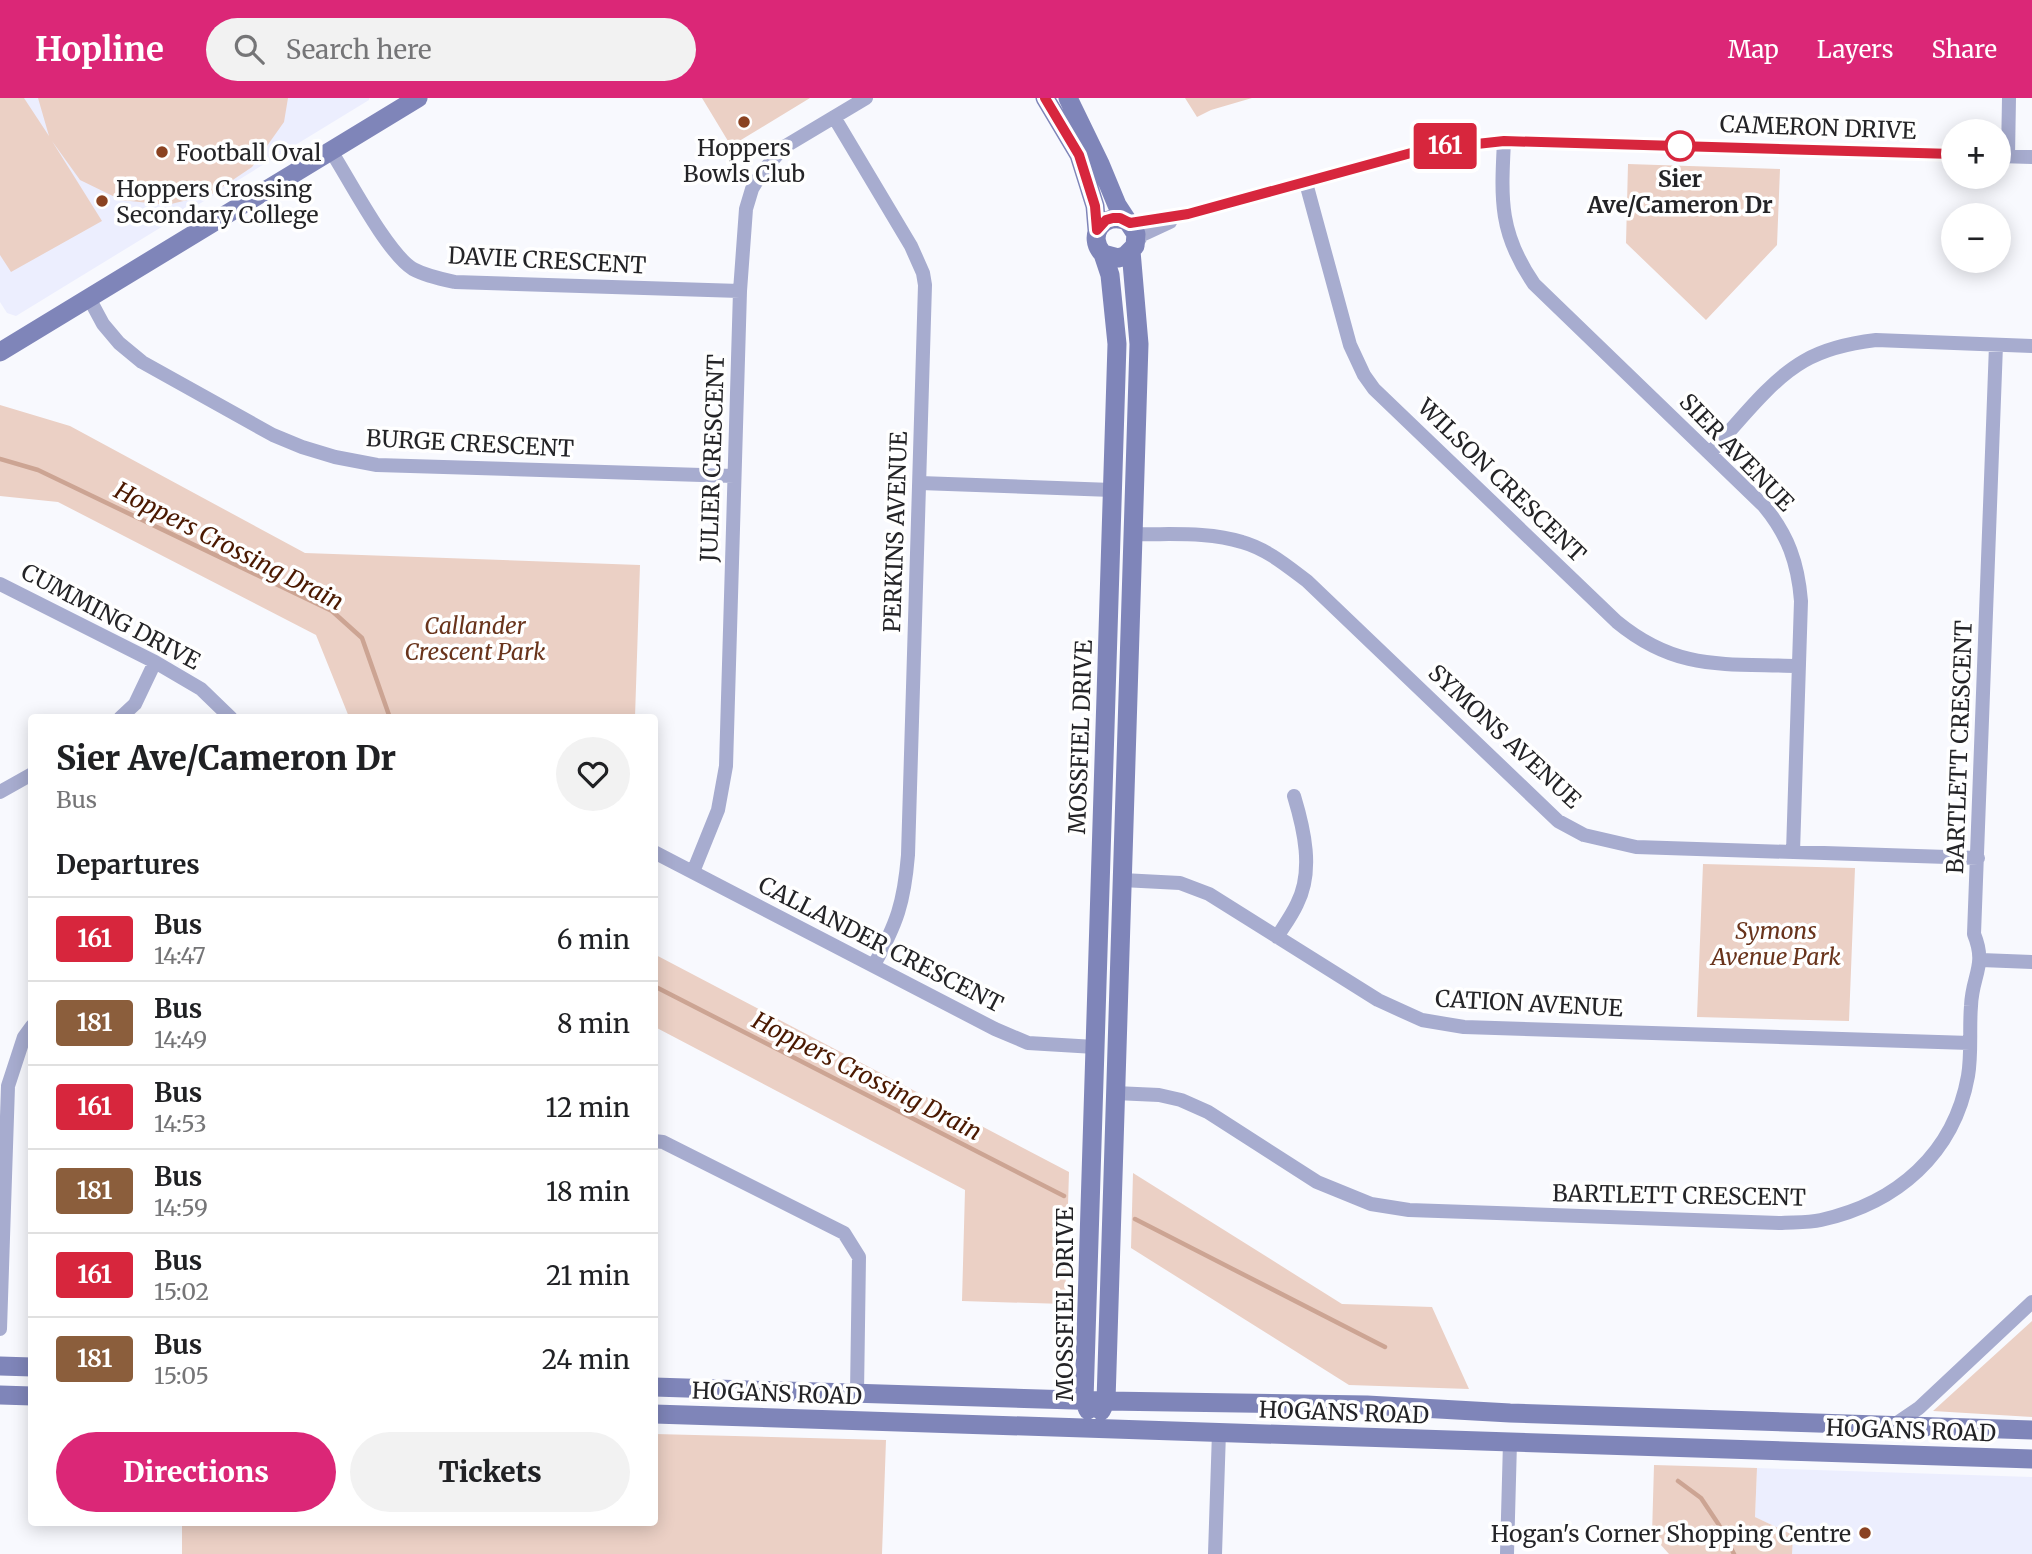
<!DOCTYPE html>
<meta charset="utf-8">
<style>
:root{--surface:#fff;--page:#f2f2f2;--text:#202124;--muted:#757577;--line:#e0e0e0;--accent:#db2777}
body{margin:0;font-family:Merriweather,serif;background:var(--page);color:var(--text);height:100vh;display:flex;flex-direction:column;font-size:26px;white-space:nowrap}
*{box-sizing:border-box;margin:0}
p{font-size:23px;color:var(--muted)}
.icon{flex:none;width:38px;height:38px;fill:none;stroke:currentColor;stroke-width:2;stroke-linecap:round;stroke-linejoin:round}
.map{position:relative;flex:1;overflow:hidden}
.sheet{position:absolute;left:28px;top:616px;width:630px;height:812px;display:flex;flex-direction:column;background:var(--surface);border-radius:7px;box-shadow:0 4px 18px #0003}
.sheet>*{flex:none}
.badge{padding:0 14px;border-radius:5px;font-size:24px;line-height:46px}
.controls{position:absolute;left:1941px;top:21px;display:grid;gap:14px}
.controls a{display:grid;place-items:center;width:70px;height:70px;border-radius:50%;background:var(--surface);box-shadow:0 4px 18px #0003;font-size:35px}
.map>.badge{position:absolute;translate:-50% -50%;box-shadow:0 0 0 4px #fff}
h2{padding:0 28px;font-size:26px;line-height:63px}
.round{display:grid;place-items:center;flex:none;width:74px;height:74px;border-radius:37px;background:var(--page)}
.summary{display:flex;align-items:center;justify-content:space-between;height:119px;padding:0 28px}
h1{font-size:33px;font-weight:800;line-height:52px}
.primary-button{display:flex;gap:14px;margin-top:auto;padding:14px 28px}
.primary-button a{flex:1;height:80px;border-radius:42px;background:var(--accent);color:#fff;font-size:28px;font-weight:800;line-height:80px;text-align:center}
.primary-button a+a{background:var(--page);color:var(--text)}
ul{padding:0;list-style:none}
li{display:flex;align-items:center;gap:21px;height:84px;padding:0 28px;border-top:2px solid var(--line)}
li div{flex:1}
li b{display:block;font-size:26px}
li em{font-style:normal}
li .badge{min-width:77px;font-weight:700;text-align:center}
header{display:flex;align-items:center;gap:42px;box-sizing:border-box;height:98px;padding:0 35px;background:var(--accent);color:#fff}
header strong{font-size:33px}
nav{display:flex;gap:38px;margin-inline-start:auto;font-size:24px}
.search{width:490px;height:63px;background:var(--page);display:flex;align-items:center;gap:18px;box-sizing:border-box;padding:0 24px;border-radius:38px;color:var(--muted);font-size:26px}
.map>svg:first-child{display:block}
.built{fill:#eceefe}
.green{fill:#ebd0c5}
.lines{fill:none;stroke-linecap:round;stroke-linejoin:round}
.stream{stroke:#cca493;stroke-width:4.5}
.street{stroke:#a7accf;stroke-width:14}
.secondary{stroke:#7f85b9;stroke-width:19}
.line-casing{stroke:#fff;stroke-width:16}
.line{stroke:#d7263d;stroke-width:10}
.poi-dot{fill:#8a4221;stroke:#fff;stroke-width:2.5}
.stop-dot{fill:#fff;stroke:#d7263d;stroke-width:3.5}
.labels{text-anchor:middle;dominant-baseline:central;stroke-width:7;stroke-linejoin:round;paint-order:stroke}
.street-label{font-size:23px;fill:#242427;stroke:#fff}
.poi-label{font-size:23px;fill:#242427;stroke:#fff;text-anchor:start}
.stop-label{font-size:23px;font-weight:bold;fill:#242427;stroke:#fff}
.park-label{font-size:23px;font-style:italic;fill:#69341c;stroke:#fff}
.water-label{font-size:24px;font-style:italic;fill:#4b1901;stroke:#fff}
</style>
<header>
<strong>Hopline</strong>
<div class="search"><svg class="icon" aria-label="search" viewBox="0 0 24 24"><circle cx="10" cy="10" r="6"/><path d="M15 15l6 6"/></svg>Search here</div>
<nav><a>Map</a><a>Layers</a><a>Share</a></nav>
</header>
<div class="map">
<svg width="2032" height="1456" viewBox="0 0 2032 1456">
<rect width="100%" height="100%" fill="#f8f9fe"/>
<!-- built -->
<path class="built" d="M0 0H369V2L16 218 7 215 0 204Z
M1757 1370 2032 1379V1456H1792V1437L1755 1419Z"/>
<!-- green -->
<path class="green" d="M0 0H24L49 38 38 0H288L284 24 252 69 212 96 167 107 121 102 80 82 52 43 102 123 11 174 0 157Z
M702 0H810L731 48Z
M1185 0H1252L1211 12 1197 19Z
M1628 66 1780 71 1777 147 1706 222 1626 145Z
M0 307 70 328 305 455 640 467 635 619H349L316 537 58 404 0 398Z
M1703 766 1855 770 1849 923 1697 919Z
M654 856 1069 1074 1065 1206 962 1203 965 1092 655 929Z
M1133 1075 1342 1206 1432 1209 1469 1291 1349 1287 1131 1150Z
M2032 1223V1319L1933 1313Z
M655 1336 886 1342 882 1456H182V1425L654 1424Z
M1654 1367 1757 1370 1755 1419 1793 1437 1792 1456H1669L1652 1437Z"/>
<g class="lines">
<!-- stream -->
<path class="stream" d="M0 361 38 372 332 513 362 540 390 620
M654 888 1064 1098
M1135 1121 1385 1249
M1678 1383 1701 1400 1719 1427 1734 1456"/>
<!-- street -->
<path class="street" d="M834 19 911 148 923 175 925 187 908 757C904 805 897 825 874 867
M1504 43C1501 102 1499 135 1534 186L1764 408C1788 437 1798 465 1801 503L1793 754
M331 53C349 81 387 155 413 171 426 178 441 181 455 184L740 193
M1998 58 2032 59
M2008 58 2009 0
M1306 85 1350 247 1364 277 1374 291 1617 524C1678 574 1725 565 1799 568
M1130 126 1188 116 1422 52 1504 43 1953 56
M1135 148 1142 137 1170 124
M89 200 103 226 119 245 142 264 273 337 302 349 335 359 377 367 734 378
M1711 354C1738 325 1769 283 1804 263 1826 250 1851 245 1876 242L2032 248
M920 385 1112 392
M1133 436C1168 437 1208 433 1242 444 1267 451 1287 468 1307 483L1558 723 1584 737 1636 749 1978 760
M0 486 155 564 201 591 231 620
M120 620 135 606 155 564
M0 694 32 676
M654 754 995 931 1028 945 1095 949
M693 774 718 712 726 668 740 193 746 111 752 91 762 74 784 49 866 0
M1122 782 1180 785 1209 796 1378 902 1422 922 1464 929 1970 945
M1277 839C1284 828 1292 817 1297 806 1314 773 1304 731 1294 698
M1981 862 2032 864
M1115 995 1159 997 1181 1002 1208 1014 1317 1084 1371 1106 1409 1112 1779 1125C1793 1124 1808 1125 1821 1122 1897 1105 1954 1056 1968 978 1972 955 1969 931 1971 908 1972 877 1987 868 1974 836L1996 247
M654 1043 663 1044 844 1135 859 1159 857 1295
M0 1231 8 988 24 939 32 928
M1894 1327 1919 1310 2032 1204
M1215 1456 1219 1334
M1507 1456 1510 1344"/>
<!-- secondary -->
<path class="secondary" d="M1045 0 1079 57 1095 108 1097 132
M1068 0 1100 66 1117 107 1136 136 1135 148 1125 158 1118 160 1103 156C1086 138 1103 113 1127 123
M0 254 418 0
M0 1268 32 1269
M654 1289 1106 1303 1367 1307 1510 1315 2032 1332
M0 1297 32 1298
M1088 1312 1084 1302C1093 950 1104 598 1117 246L1110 177 1103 156
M1101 1313 1106 1303 1139 246 1131 153
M654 1316 2032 1361"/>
</g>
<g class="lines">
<!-- line casing -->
<g class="line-casing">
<path id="line" d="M1045 0 1079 57 1095 108 1097 132 1106 122 1113 120H1120L1130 125 1188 116 1422 52 1504 43 1953 56"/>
</g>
<!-- line -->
<use href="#line" class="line"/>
</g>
<!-- markers -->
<g class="poi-dot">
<circle cx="744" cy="24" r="7"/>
<circle cx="162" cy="54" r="7"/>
<circle cx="102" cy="103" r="7"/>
<circle cx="1865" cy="1435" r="7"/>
</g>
<circle class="stop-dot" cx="1680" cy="48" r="14"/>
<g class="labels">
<!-- street labels -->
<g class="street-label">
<text transform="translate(1818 29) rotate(2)">CAMERON DRIVE</text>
<text transform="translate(547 162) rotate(3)">DAVIE CRESCENT</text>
<text transform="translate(470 345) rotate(3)">BURGE CRESCENT</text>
<text transform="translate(1737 354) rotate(46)">SIER AVENUE</text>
<text transform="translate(712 360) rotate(-88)">JULIER CRESCENT</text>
<text transform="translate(1502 382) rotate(44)">WILSON CRESCENT</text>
<text transform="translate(895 434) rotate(-88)">PERKINS AVENUE</text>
<text transform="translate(111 518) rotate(28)">CUMMING DRIVE</text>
<text transform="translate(1505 638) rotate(43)">SYMONS AVENUE</text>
<text transform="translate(1080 639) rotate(-88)">MOSSFIEL DRIVE</text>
<text transform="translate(1959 649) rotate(-88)">BARTLETT CRESCENT</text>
<text transform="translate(881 846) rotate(27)">CALLANDER CRESCENT</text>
<text transform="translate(1529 905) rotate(3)">CATION AVENUE</text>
<text transform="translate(1679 1097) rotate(1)">BARTLETT CRESCENT</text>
<text transform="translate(1064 1206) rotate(-90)">MOSSFIEL DRIVE</text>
<text transform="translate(777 1295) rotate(2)">HOGANS ROAD</text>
<text transform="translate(1344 1314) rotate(2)">HOGANS ROAD</text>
<text transform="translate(1911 1332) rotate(2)">HOGANS ROAD</text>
</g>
<!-- poi labels -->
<g class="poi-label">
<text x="744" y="49" text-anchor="middle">Hoppers<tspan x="744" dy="26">Bowls Club</tspan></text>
<text x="176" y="54">Football Oval</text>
<text x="116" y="90">Hoppers Crossing<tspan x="116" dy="26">Secondary College</tspan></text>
<text x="1851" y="1435" text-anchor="end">Hogan's Corner Shopping Centre</text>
</g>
<!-- stop labels -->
<g class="stop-label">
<text x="1680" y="80">Sier<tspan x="1680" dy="26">Ave/Cameron Dr</tspan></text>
</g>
<!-- park labels -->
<g class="park-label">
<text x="475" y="527">Callander<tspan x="475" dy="26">Crescent Park</tspan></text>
<text x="1776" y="832">Symons<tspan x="1776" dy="26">Avenue Park</tspan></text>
</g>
<!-- water labels -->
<g class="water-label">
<text transform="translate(229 448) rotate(27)">Hoppers Crossing Drain</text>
<text transform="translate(867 978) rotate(27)">Hoppers Crossing Drain</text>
</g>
</g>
</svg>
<div class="controls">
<a>+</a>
<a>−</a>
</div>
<b class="badge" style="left:1445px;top:48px;background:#d7263d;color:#fff">161</b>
<section class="sheet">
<div class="summary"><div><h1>Sier Ave/Cameron Dr</h1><p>Bus</p></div><a class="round"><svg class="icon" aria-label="heart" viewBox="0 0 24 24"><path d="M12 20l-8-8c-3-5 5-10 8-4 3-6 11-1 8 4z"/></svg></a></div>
<h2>Departures</h2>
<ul>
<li><span class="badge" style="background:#d7263d;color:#fff">161</span><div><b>Bus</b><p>14:47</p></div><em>6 min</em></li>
<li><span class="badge" style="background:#8b5e3c;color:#fff">181</span><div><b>Bus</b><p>14:49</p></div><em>8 min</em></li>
<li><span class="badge" style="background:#d7263d;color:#fff">161</span><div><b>Bus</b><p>14:53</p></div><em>12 min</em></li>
<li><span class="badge" style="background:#8b5e3c;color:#fff">181</span><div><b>Bus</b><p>14:59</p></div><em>18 min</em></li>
<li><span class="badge" style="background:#d7263d;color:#fff">161</span><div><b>Bus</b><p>15:02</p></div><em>21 min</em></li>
<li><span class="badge" style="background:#8b5e3c;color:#fff">181</span><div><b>Bus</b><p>15:05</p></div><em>24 min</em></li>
</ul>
<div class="primary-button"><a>Directions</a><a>Tickets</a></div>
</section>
</div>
